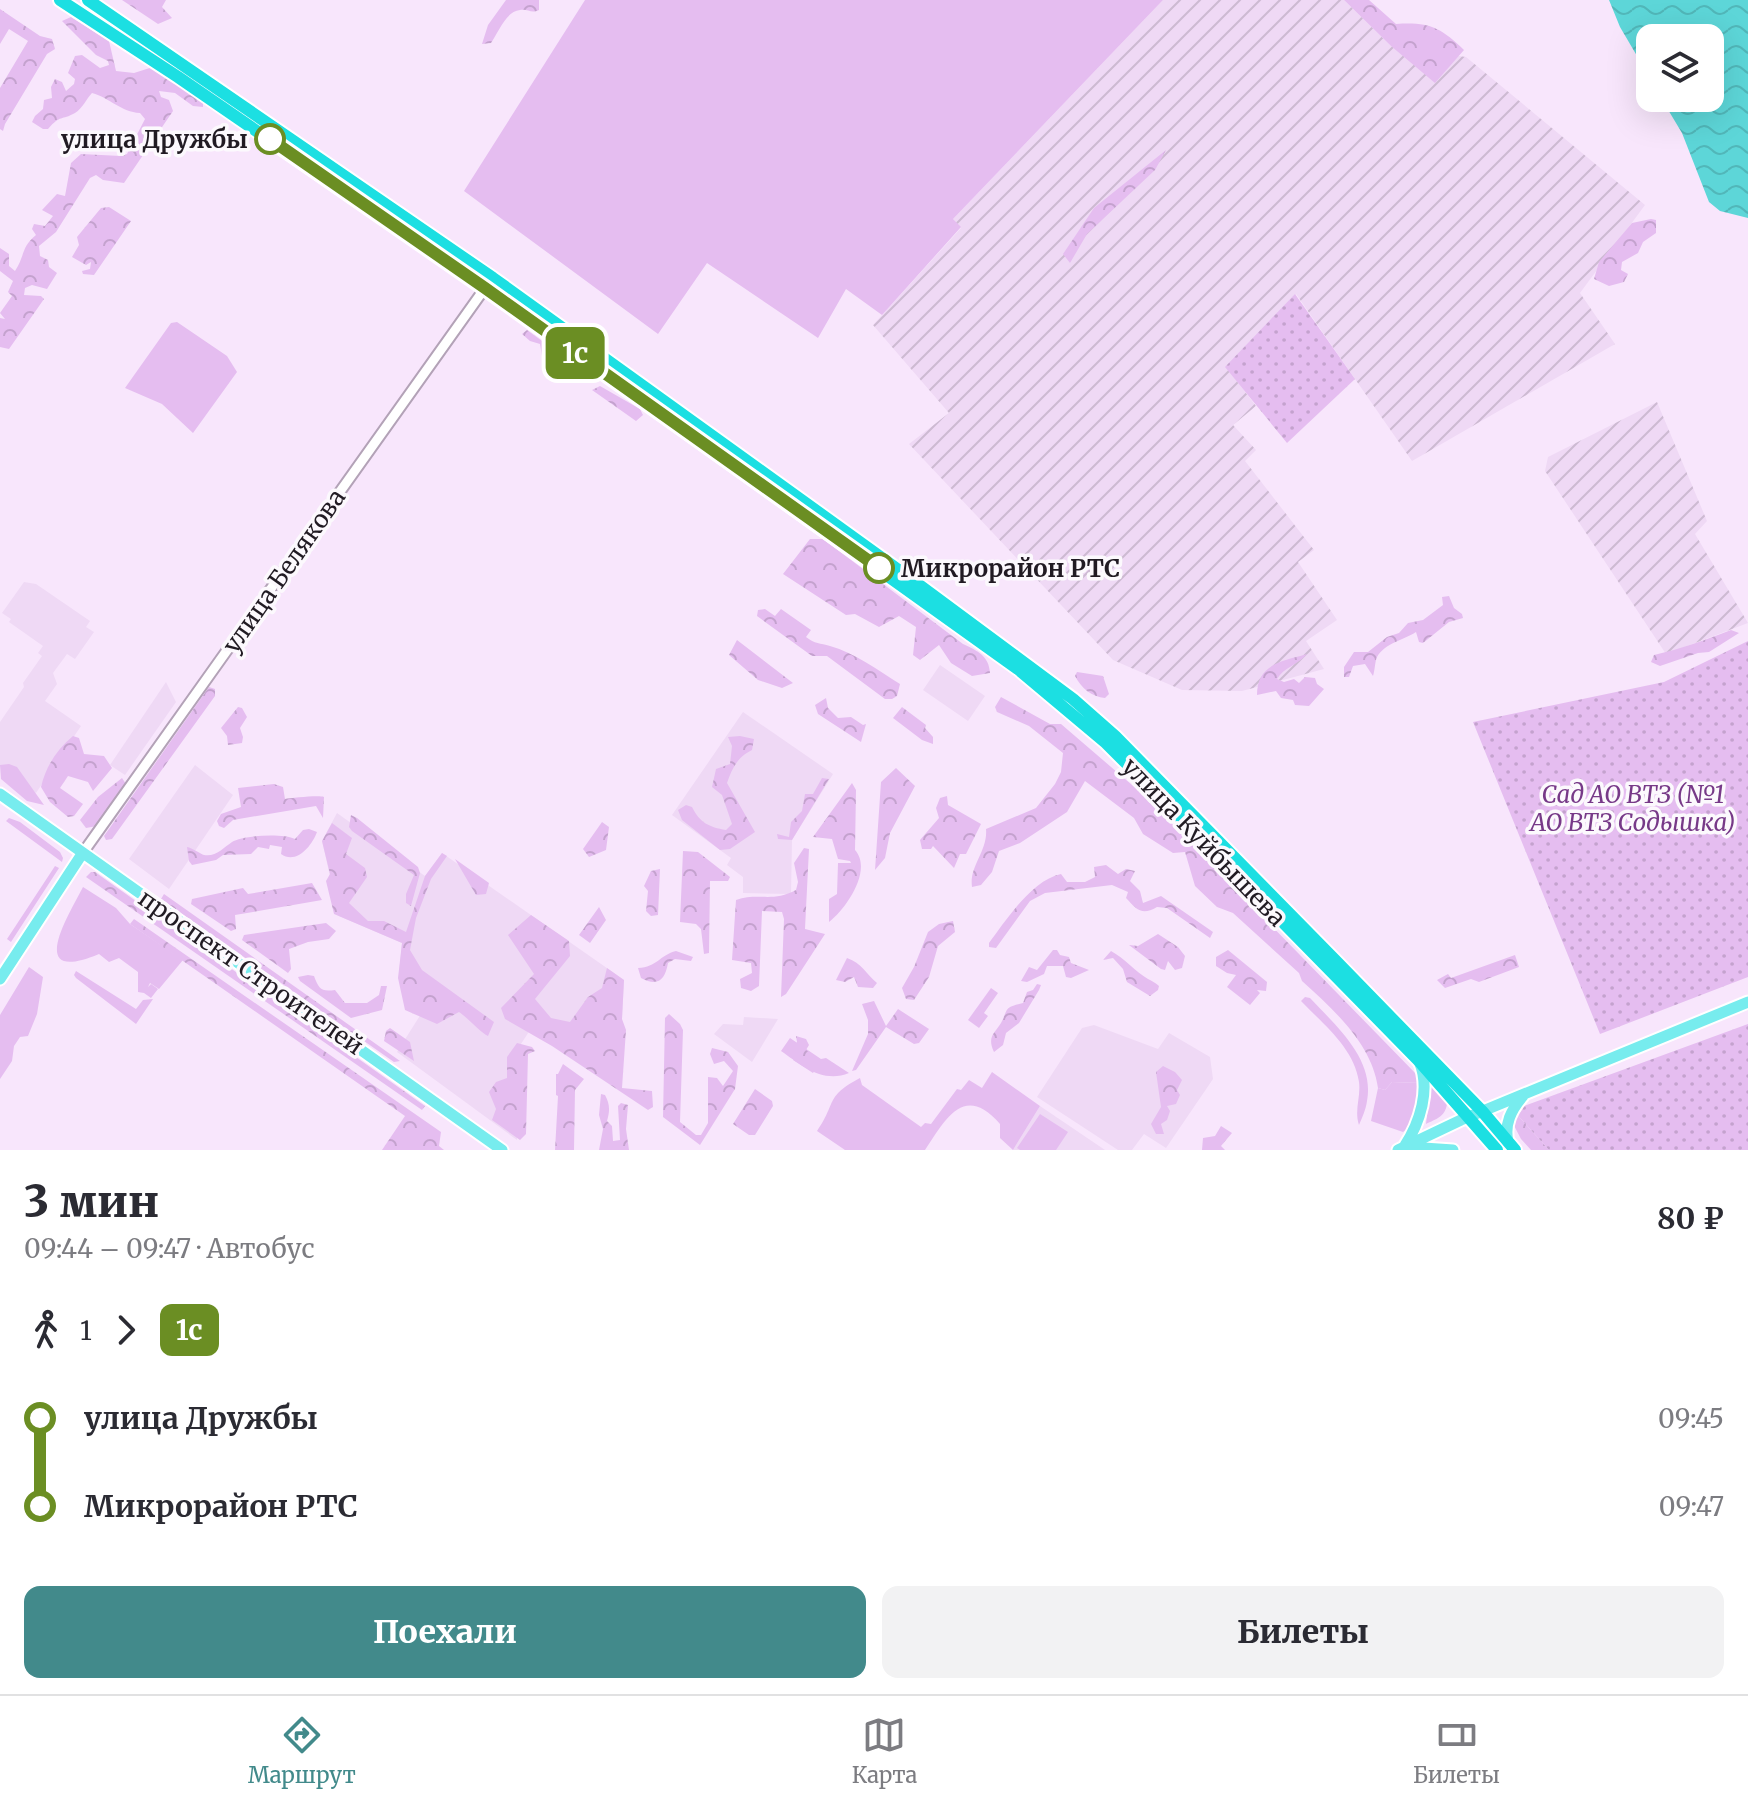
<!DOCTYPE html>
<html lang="ru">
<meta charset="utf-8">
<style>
:root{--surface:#fff;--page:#f2f2f3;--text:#2b2b33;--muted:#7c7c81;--line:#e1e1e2;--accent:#428a8b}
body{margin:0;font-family:Merriweather,serif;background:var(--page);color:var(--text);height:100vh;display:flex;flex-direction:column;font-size:30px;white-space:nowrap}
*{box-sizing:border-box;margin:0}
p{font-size:26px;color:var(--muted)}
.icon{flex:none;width:44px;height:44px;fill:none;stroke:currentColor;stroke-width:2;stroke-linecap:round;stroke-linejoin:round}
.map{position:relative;height:1150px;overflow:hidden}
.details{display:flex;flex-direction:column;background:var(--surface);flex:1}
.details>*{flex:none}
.badge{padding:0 16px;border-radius:12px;font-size:28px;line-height:52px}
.buttons{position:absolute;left:1636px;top:24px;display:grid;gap:16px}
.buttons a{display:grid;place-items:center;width:88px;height:88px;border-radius:16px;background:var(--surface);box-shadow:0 8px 32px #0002;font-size:40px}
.map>.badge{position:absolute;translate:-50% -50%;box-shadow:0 0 0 4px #fff}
.legs{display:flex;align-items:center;gap:12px;height:88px;padding:0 24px;font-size:26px}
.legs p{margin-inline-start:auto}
.summary{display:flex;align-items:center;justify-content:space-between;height:136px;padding:0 24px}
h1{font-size:44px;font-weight:800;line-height:60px}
.action{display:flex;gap:16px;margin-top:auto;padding:16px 24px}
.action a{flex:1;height:92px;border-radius:16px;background:var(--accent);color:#fff;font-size:32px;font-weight:800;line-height:92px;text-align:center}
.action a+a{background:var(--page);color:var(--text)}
ul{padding:0 24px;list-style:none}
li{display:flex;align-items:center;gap:28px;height:88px;font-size:30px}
li i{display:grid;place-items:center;width:12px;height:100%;margin:0 10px;background:currentColor}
li i::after{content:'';width:20px;height:20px;margin:-10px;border:6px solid;border-radius:50%;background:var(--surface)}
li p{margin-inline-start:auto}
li:first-child i{background:linear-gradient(#0000 50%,currentColor 0)}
li:last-child i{background:linear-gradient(currentColor 50%,#0000 0)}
.menu{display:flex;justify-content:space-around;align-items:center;height:112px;border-top:2px solid var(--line);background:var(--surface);font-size:22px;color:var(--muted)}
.menu a{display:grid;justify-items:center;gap:4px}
.menu .active{color:var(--accent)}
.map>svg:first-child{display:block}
.built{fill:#efd9f5}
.industrial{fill:url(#industrial-furrows)}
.grass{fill:#e5bdf0}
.forest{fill:url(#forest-crowns)}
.garden{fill:url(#garden-dots)}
.water{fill:url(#water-waves)}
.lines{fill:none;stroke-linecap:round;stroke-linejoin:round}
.minor-casing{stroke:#b3a2b7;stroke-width:13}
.major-casing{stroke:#fff;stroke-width:15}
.highway-casing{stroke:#fff;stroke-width:16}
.minor{stroke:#fff;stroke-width:9}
.major{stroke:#77ecee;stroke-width:11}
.highway{stroke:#1cdfe2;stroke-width:12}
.line-1-casing{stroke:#fff;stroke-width:18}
.line-1{stroke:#6b8e23;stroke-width:12}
.stop-1-dot{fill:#fff;stroke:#6b8e23;stroke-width:4}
.labels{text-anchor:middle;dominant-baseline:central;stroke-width:7;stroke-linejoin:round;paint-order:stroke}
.stop-label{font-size:24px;font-weight:bold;fill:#211b23;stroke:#fcf9fd;text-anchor:end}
.street-label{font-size:24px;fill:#211b23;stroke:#fcf9fd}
.park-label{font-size:24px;font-style:italic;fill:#773988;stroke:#fcf9fd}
</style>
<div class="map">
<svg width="1748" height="1150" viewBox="0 0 1748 1150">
<defs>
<pattern id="industrial-furrows" width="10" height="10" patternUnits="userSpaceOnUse" patternTransform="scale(2)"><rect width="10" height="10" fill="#efd9f5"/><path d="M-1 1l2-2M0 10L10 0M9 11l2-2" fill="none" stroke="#cdbad2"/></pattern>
<pattern id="forest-crowns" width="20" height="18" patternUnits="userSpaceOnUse" patternTransform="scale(2)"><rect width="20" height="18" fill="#e5bdf0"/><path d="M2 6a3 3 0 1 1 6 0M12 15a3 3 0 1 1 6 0" fill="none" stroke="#c4a2ce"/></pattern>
<pattern id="garden-dots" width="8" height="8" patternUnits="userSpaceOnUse" patternTransform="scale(2)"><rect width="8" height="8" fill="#e5bdf0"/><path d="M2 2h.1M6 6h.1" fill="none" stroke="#c4a2ce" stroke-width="1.8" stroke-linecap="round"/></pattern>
<pattern id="water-waves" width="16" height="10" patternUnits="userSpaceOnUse" patternTransform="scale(2)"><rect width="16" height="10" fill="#5dd6d8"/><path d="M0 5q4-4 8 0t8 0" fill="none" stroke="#51b7b9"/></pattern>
</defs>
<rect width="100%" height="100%" fill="#f8e6fc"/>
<!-- built -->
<path class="built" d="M24 582 36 584 90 621 86 627 94 632 75 659 67 654 53 673 57 684 45 701 81 726 36 793 0 766V722L24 687 23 683 42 656 38 653 43 646 9 622 11 619 2 613Z
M940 665 985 696 968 721 923 690Z
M166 682 176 702 125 775 110 765Z
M743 712 833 774 792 840 791 894 743 893V877L727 865 731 858 672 815Z
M195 765 233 795 169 889 129 859Z
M337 813 425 876 442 853 624 980 622 1019 532 1027 519 1047 517 1140 397 1052 433 995 399 973 402 943 339 916 322 841Z
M744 1017 778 1019 752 1062 714 1034 723 1024 743 1025Z
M1094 1025 1158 1049 1169 1033 1210 1057 1213 1079 1166 1148 1144 1134 1132 1150H1118L1037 1097 1082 1028Z
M1040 1106 1105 1150H1013Z"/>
<!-- industrial -->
<path class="industrial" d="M1163 0H1344L1391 46 1466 57 1645 205 1580 293 1615 344 1412 461 1296 294 1226 367 1256 406 1233 425 1256 450 1245 461 1314 550 1298 562 1337 620 1306 641 1324 669 1242 691 1182 690 1113 660 909 444 949 413 873 325 961 228 953 219Z
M1657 402 1707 521 1695 534 1748 623 1666 654 1545 471 1548 457Z"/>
<!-- grass -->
<path class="grass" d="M585 0H1163L953 219 961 227 882 315 846 289 818 338 707 263 658 334 464 191Z
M177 322 227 356 237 372 193 433 162 404 125 388 171 323Z
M9 764 17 767 44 805 27 801 1 779 0 765Z
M9 818 20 822 60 852 63 858 62 862 6 821Z
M55 866 59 868 11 942 7 939Z
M83 887 116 908 130 924 183 960 159 989 150 983 148 987 151 984 158 989 151 998 144 993 138 992V972L119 958 109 962 99 954C25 985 68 916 83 887Z
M29 967 43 977 37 1014 28 1036 20 1037 14 1046 12 1061 0 1079V1015Z
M76 971 136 1009 143 1000 153 999 136 1024 76 978 74 975Z
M991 988 998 993 984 1013 988 1016 979 1028 968 1020Z
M1305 997 1310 998C1336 1026 1375 1059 1367 1101 1366 1109 1362 1118 1359 1125 1354 1110 1361 1097 1359 1082 1354 1048 1324 1025 1301 1001Z
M790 1038 821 1059 826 1058 849 1073C823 1084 801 1065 781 1051Z
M992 1072 1040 1106 1013 1150 1000 1138V1124C964 1083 946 1119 925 1150H845L817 1131C837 1103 824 1097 860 1078L862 1085 921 1127 925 1123 931 1124 957 1089 961 1090 969 1080 982 1088Z
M1392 1082 1420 1083 1412 1125 1403 1132 1371 1121 1378 1088 1385 1090Z
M1433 1087 1447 1104C1445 1117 1436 1119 1426 1124L1430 1088Z
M1040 1114 1068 1132 1056 1150H1020L1017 1148Z"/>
<!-- forest -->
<path class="forest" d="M122 0H166L162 7 172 18 158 24Z
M506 0H539V10C531 14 529 9 520 10 506 11 498 33 491 43L482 44 488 25Z
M1344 0H1369L1396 24C1429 22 1440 27 1464 50L1435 83 1391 46Z
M0 9 40 36 52 39 55 49 47 54 5 124 3 131 0 129V88L28 41 9 29 0 44Z
M71 17 109 41 116 71 134 73 156 66 168 78 203 101V107L193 106 175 93 159 91 161 97 169 100 173 111 124 183 103 180 96 175 90 178 56 232 39 246 40 256 48 260 49 267 57 273 47 289 32 285 25 288 24 295 41 296 44 299 9 349 0 347V318L5 319 0 313 12 296 8 292 13 281 0 271V248L9 254V266L15 271C25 256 21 247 36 235L32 229 34 224 45 226 53 216 42 210 57 194 65 196 71 163 81 154 121 156 127 154 145 119 140 113C121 112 110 98 92 93 86 99 83 108 75 113 61 121 61 114 48 129H43L32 122 35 116 43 109 44 100 52 98 51 87 55 79 62 82 66 91 74 84 75 79 68 73 75 56 82 55 100 68 109 65 108 61 96 55 62 21Z
M1166 150 1155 170 1087 234 1070 263 1063 254 1094 208Z
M109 207 131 221 94 275 83 274 82 271 90 269 91 262 86 265 72 257 79 245 77 237 101 208Z
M1651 219 1656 220V233L1643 242 1638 253 1622 262 1621 270 1628 274 1624 282 1609 286 1594 279 1599 262 1632 223Z
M527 330 571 362V371L565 372 542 356 540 344 530 341 522 334Z
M600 386 640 409 643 415 636 421 592 390Z
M810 539H823L963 644C978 651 989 656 990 673L972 676 951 663 939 645 920 660 913 655 916 627 899 616 879 627 855 614 846 615 783 574Z
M1449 596 1454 608 1462 614 1463 618 1449 622 1423 643 1419 642 1416 632C1404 640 1385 643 1377 657 1375 661 1375 670 1373 676L1365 664 1353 666 1349 677H1344V667L1354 652H1368L1387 637 1399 633 1408 623 1423 620 1443 605 1442 597Z
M765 609 775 616 781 609 811 630 806 637C815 644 820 643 830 646 855 653 878 670 900 684L897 696 892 699H885L827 656H812L757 616 758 610Z
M1731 630 1739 633 1709 652 1698 653 1660 666 1651 662 1654 655C1681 649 1705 640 1731 630Z
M737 640 793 683 782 688 758 680 729 655Z
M1307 654C1298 665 1284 667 1277 679L1284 682 1294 679 1299 683 1305 677 1315 678 1317 684 1324 689 1309 706 1295 705 1293 700 1281 698 1276 691 1257 695C1257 663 1284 661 1307 654Z
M1077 672 1103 676 1109 694 1105 698C1092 697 1081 688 1075 676Z
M209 687 215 689V696L112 839 106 840 104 836Z
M1001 697 1050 724H1061L1146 797 1419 1077 1420 1083 1392 1082 1385 1090 1378 1088C1372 1044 1334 1010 1302 981L1299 973 1233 913 1217 907 1195 886 1185 852 1173 853 1143 834 1134 818 1085 781 1067 812 1020 843 999 851 992 872 981 885 972 887C969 866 988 851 986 829L1036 808 1055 784 1061 772 1063 753 1029 726 997 712 995 707Z
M826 698 828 708 838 718 851 717 863 725 866 724 861 742 818 714 815 705Z
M238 707 242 708 247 717 240 728 243 737 242 743 228 745 227 736 221 728Z
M902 707 926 725 925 728 933 737V744L922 740 893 718Z
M73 736 79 738 84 754 104 756 112 768 93 791 88 782 68 776 60 788 83 804 74 816 68 817 50 802 41 787C46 766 57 749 73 736Z
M740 736 754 739 752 750C737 757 732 769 727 783L755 832 730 849 720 850 682 820 678 810 686 805 692 807C700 823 709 827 726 830L732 824 722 795 712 787 716 769 730 764 732 746 728 737Z
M896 768 915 786 890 833 885 858 875 870 881 782Z
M122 778 126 784 97 826 86 828 80 820 98 797Z
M822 778 829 779 792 840 778 839 777 834 789 837 791 822 802 811 805 794H813Z
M852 783 856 790 855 850C873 870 846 909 829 922V899L837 894 838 863H851L850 861 838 859 832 839 813 837Z
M274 784 283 787 285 799C291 798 319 795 324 797L323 818 316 806 233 820 224 828 219 826 217 821 221 814 241 807 238 788Z
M947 796 948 805 981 824 966 854H960L954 868 933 846 931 849H922L920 840 939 818 936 808 940 798Z
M351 815 357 818 418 867 420 873 411 906 406 903V894L414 875 352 831 349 827Z
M602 822 609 827 606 850 589 857 583 849Z
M332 823 352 838 346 854 365 868 367 877 349 903 368 921H384L406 932 425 876 442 853 447 856 431 879 416 918 410 950 422 970 494 1022 488 1036C481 1033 468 1018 459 1012L437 1024 405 1010 398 978 402 943 334 914 326 881 330 874 322 841Z
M309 829 317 832C312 846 296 865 281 854L282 847 270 845 269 849 258 847 251 854 223 855 216 860 192 865 189 861 187 847C192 848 201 854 204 855 216 857 223 848 232 842 242 835 284 833 295 839L303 830Z
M804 848 809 849 805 929 825 934 786 994 781 997 784 919 782 912 762 911 759 986 751 991 741 988 740 979 752 973 751 963 732 960 736 900C759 892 772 903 796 890L798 882 794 863Z
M683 851 698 852 730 877 728 881H710L709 953 704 954 701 929 696 924 680 922Z
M455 859 489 883 486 894 476 895Z
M1106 865 1118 874 1126 869 1135 871 1130 881 1140 891 1143 903 1161 896 1213 932 1210 938 1167 908 1157 907C1142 916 1137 910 1126 898L1128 892 1112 885 1045 893 1030 901 996 948 989 947V943C1006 920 1032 880 1061 874L1067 882H1085L1095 877 1094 867Z
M660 869 658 915 651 916 646 911 648 891 644 886 651 871Z
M91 872H95L425 1106 422 1110 86 877Z
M312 883 322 900 235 915 236 929 231 931 191 904 192 899 243 888 248 894Z
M164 894 400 1061 394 1062 161 899Z
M599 907 606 920 590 943 579 935Z
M531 915 569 941 570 956 535 999 551 1018 570 1022 588 997 602 988 607 968 624 980 622 1019 626 1030 622 1088 652 1091 653 1107 648 1110 552 1046 505 1019 501 1008 534 974 508 935Z
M134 919 441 1132 439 1146 444 1150H382L405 1116 130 924Z
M953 921 955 932 938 946 929 977 914 1000 906 999 902 988 914 967 928 932 939 924Z
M326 923 336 931 329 939 308 942 289 949 291 969 288 973 242 940 244 935Z
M1158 934 1178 947 1185 956 1182 968 1175 970 1168 961 1165 970 1161 969 1129 945 1138 946Z
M1053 950H1057L1060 955 1069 957 1071 963 1089 970 1071 978 1066 977 1063 966H1047L1044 974 1027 982 1021 981 1029 967 1037 970Z
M1228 950 1267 982 1266 991 1257 990 1260 993 1250 1005 1227 987 1236 975 1227 973 1216 966V957Z
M676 951 693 957 691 961 675 959 668 963C665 980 658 987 641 978L638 968C657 967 660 955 676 951Z
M1111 951C1124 958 1136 972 1148 979 1152 981 1156 983 1159 986L1158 990 1150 996 1127 982 1123 969 1113 958 1103 960Z
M1515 955 1519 967 1479 982 1471 979 1445 988 1437 980 1448 974 1451 978Z
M847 958C862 963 866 974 877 983L873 988 858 987 854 977 845 982 836 980Z
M308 975 314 976C319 989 321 992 335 990L345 1003H367L379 995 381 986H387L382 1010 351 1018 300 981 298 977Z
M1037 984 1041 985 1039 990 1019 1023 1006 1033 1003 1045 994 1052C987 1037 994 1034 1001 1023 1009 1008 1003 1008 1023 1003L1027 992 1033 990Z
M874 1001 886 1026 898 1009 929 1029 919 1043 914 1044 886 1027 856 1070 852 1071 868 1034V1020L862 1004Z
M669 1014 680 1024 683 1030 680 1122 696 1135H701L708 1123V1077L717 1078 723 1086 733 1071 724 1061 714 1064 710 1054 712 1048 728 1052 738 1066 735 1089 700 1145 663 1117 665 1018Z
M390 1028 410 1042 414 1061 384 1041 386 1031Z
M796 1036 806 1039 809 1045 806 1050 821 1061 813 1073 793 1060 795 1057 791 1054 797 1042Z
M517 1043 532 1047 535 1051 528 1054 526 1134 520 1140 492 1120 496 1109 489 1092 496 1082 507 1078V1057Z
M563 1064 584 1079 575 1090 574 1150H555L558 1096 556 1095V1074H558Z
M1163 1066 1175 1072 1182 1080 1177 1090 1180 1095 1176 1104 1167 1106 1170 1111 1167 1120 1161 1124 1164 1134H1156L1151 1124 1161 1107 1156 1072Z
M755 1089 772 1101 773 1106 755 1135H749L733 1124Z
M601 1094 605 1095C610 1104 610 1111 607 1121L612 1126 613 1141 620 1140 618 1106 621 1103 628 1105 626 1129 629 1150H599L603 1129 599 1115Z
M1513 1110 1549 1150H1531L1521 1139 1508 1114Z
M1221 1126 1232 1133 1221 1146 1225 1150H1202L1203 1138 1215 1136Z"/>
<!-- garden -->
<path class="garden" d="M1295 294 1355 379 1287 443 1225 367Z
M1748 641V977L1600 1034 1473 722 1664 682Z
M1748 1024V1150H1549L1513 1110Z"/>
<!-- water -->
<path class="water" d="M1609 0H1748V218L1720 211 1709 202 1682 133 1661 98H1710V38H1650V78L1620 27Z"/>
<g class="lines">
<!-- minor casing -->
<g class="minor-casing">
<path id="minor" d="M82 854 485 288"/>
</g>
<!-- major casing -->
<g class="major-casing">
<path id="major" d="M0 794 502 1150
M0 979 82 854
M1508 1142C1504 1124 1511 1110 1523 1096
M1404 1147C1420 1123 1431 1089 1419 1061
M1409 1147 1453 1150
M1398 1150 1461 1120 1748 1002"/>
</g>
<!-- highway casing -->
<g class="highway-casing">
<path id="highway" d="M60 0 178 77 485 288 1018 669 1106 743 1160 797 1419 1061 1497 1150
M88 0 493 278 918 584 1073 699 1115 736 1335 960 1482 1111 1515 1150"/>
</g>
<!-- minor -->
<use href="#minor" class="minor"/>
<!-- major -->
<use href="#major" class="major"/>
<!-- highway -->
<use href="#highway" class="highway"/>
</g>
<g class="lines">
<!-- line-1 casing -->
<g class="line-1-casing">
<path id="line-1" d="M270 139 485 288 879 568"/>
</g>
<!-- line-1 -->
<use href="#line-1" class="line-1"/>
</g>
<!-- markers -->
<g class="stop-1-dot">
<circle cx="270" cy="139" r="14"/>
<circle cx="879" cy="568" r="14"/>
</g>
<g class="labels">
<!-- stop labels -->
<g class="stop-label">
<text x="248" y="139">улица Дружбы</text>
<text x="901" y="568" text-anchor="start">Микрорайон РТС</text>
</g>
<!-- street labels -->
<g class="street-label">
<text transform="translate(284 571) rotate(-55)">улица Белякова</text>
<text transform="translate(1204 842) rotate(46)">улица Куйбышева</text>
<text transform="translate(251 972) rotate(35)">проспект Строителей</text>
</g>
<!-- park labels -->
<g class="park-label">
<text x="1633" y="794">Сад АО ВТЗ (№1<tspan x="1633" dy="28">АО ВТЗ Содышка)</tspan></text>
</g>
</g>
</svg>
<div class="buttons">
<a><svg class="icon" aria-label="layers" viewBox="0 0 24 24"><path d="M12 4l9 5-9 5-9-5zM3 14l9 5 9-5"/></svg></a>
</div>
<b class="badge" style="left:575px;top:353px;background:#6b8e23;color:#fff">1с</b>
</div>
<section class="details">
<div class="summary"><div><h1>3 мин</h1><p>09:44 – 09:47 · Автобус</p></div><b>80 ₽</b></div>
<div class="legs"><svg class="icon" aria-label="walk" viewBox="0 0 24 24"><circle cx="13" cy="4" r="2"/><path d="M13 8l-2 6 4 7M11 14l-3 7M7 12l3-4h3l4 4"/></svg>1<svg class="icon" aria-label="forward" viewBox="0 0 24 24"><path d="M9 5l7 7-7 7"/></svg><b class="badge" style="background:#6b8e23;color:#fff">1с</b></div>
<ul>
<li><i style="color:#6b8e23"></i><b>улица Дружбы</b><p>09:45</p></li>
<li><i style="color:#6b8e23"></i><b>Микрорайон РТС</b><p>09:47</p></li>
</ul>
<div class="action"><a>Поехали</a><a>Билеты</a></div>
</section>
<nav class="menu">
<a class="active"><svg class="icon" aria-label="directions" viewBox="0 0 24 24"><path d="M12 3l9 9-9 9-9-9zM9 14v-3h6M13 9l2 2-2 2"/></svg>Маршрут</a>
<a><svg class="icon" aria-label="map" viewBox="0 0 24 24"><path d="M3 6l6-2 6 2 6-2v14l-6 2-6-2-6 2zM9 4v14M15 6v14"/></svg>Карта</a>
<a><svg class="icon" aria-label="tickets" viewBox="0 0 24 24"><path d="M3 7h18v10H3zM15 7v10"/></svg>Билеты</a>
</nav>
